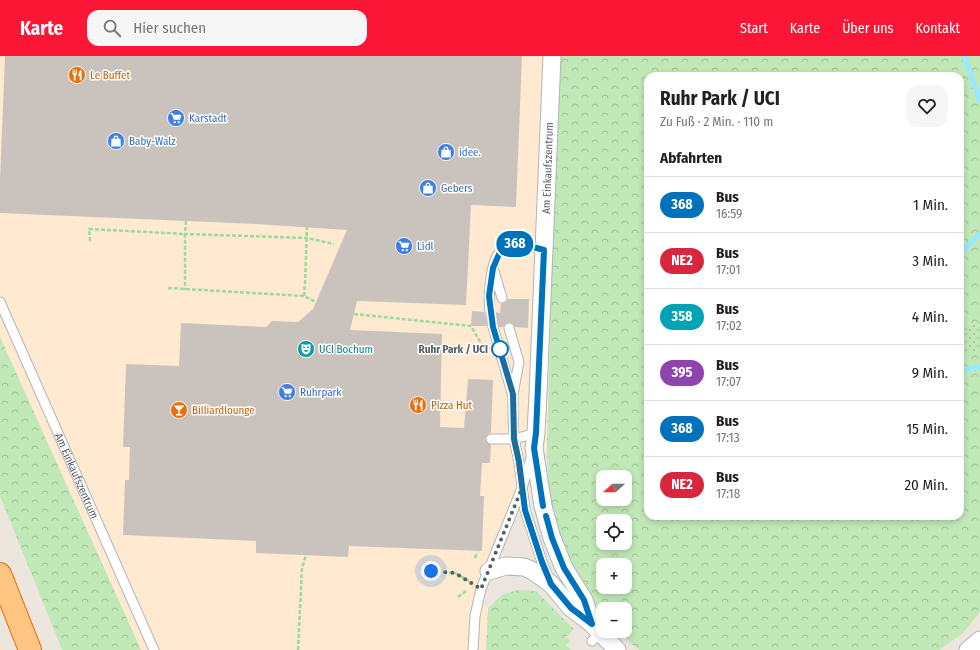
<!DOCTYPE html>
<html lang="de">
<meta charset="utf-8">
<style>
:root{--surface:#fff;--page:#f6f6f6;--text:#202124;--muted:#757577;--line:#e0e0e0;--accent:#fb1635}
body{margin:0;font-family:"Fira Sans Condensed",sans-serif;background:var(--page);color:var(--text);height:100vh;display:flex;flex-direction:column;font-size:15px;white-space:nowrap}
*{box-sizing:border-box;margin:0}
p{font-size:13px;color:var(--muted)}
.icon{flex:none;width:22px;height:22px;fill:none;stroke:currentColor;stroke-width:2;stroke-linecap:round;stroke-linejoin:round}
.map{position:relative;flex:1;overflow:hidden}
.drawer{position:absolute;left:644px;top:16px;width:320px;height:448px;display:flex;flex-direction:column;background:var(--surface);border-radius:12px;box-shadow:0 2px 6px #0003}
.drawer>*{flex:none}
.badge{padding:0 8px;border-radius:13px;font-size:14px;line-height:26px}
.needle{width:26px;rotate:249deg}
.tools{position:absolute;left:596px;top:414px;display:grid;gap:8px}
.tools a{display:grid;place-items:center;width:36px;height:36px;border-radius:8px;background:var(--surface);box-shadow:0 2px 6px #0003;font-size:20px}
.you{position:absolute;width:20px;height:20px;margin:-10px;border:3px solid #fff;border-radius:50%;background:#1a73e8;box-shadow:0 0 0 6px #1a73e833}
.map>.badge{position:absolute;translate:-50% -50%;box-shadow:0 0 0 2px #fff}
h2{padding:0 16px;font-size:15px;line-height:36px}
.round{display:grid;place-items:center;flex:none;width:42px;height:42px;border-radius:12px;background:var(--page)}
.head{display:flex;align-items:center;justify-content:space-between;height:68px;padding:0 16px}
h1{font-size:19px;font-weight:700;line-height:30px}
ul{padding:0;list-style:none}
li{display:flex;align-items:center;gap:12px;height:56px;padding:0 16px;border-top:1px solid var(--line)}
li div{flex:1}
li b{display:block;font-size:15px}
li em{font-style:normal}
li .badge{min-width:44px;font-weight:700;text-align:center}
header{display:flex;align-items:center;gap:24px;box-sizing:border-box;height:56px;padding:0 20px;background:var(--accent);color:#fff}
header strong{font-size:19px}
nav{display:flex;gap:22px;margin-inline-start:auto;font-size:14px}
.search{width:280px;height:36px;background:var(--page);display:flex;align-items:center;gap:10px;box-sizing:border-box;padding:0 14px;border-radius:12px;color:var(--muted);font-size:15px}
.map>svg:first-child{display:block}
.commercial{fill:#ffead1}
.grass{fill:url(#grass-dots)}
.forest{fill:url(#forest-crowns);fill-rule:evenodd}
.lines{fill:none;stroke-linecap:round;stroke-linejoin:round}
.stream{stroke:#9ce9ff;stroke-width:5.5}
.building{fill:#cac3bd}
.lane-casing{stroke:#b0b4b8;stroke-width:11}
.street-casing{stroke:#b0b4b8;stroke-width:19}
.highway-casing{stroke:#eb6f00;stroke-width:24}
.path{stroke:#99db9c;stroke-width:2.5;stroke-dasharray:4 2;stroke-linecap:butt}
.lane{stroke:#fff;stroke-width:9}
.street{stroke:#fff;stroke-width:17}
.highway{stroke:#ffc583;stroke-width:22}
.line-casing{stroke:#fff;stroke-width:9}
.line{stroke:#0072bc;stroke-width:6}
.walk{stroke:#575e61;stroke-width:4;stroke-dasharray:0 7.2}
.stop-dot{fill:#fff;stroke:#0072bc;stroke-width:2}
.labels{text-anchor:middle;dominant-baseline:central;stroke-width:3;stroke-linejoin:round;paint-order:stroke}
.food-label{font-size:11px;fill:#c56008;stroke:#fff;text-anchor:start}
.shop-label{font-size:11px;fill:#366cbe;stroke:#fff;text-anchor:start}
.street-label{font-size:11px;fill:#575e61;stroke:#fff}
.culture-label{font-size:11px;fill:#0d838f;stroke:#fff;text-anchor:start}
.stop-label{font-size:11px;font-weight:bold;fill:#575e61;stroke:#fff;text-anchor:end}
</style>
<header>
<strong>Karte</strong>
<div class="search"><svg class="icon" aria-label="search" viewBox="0 0 24 24"><circle cx="10" cy="10" r="6"/><path d="M15 15l6 6"/></svg>Hier suchen</div>
<nav><a>Start</a><a>Karte</a><a>Über uns</a><a>Kontakt</a></nav>
</header>
<div class="map">
<svg width="980" height="594" viewBox="0 0 980 594">
<defs>
<pattern id="grass-dots" width="8" height="8" patternUnits="userSpaceOnUse"><rect width="8" height="8" fill="#c1e8b7"/><path d="M2 2h.1M6 6h.1" fill="none" stroke="#a0bf98" stroke-width="1.8" stroke-linecap="round"/></pattern>
<pattern id="forest-crowns" width="20" height="18" patternUnits="userSpaceOnUse"><rect width="20" height="18" fill="#c1e8b7"/><path d="M2 6a3 3 0 1 1 6 0M12 15a3 3 0 1 1 6 0" fill="none" stroke="#a0bf98"/></pattern>
</defs>
<rect width="100%" height="100%" fill="#ede6de"/>
<!-- commercial -->
<path class="commercial" d="M0 0H561L555 103 547 390 534 437 529 446 494 479 486 514 484 549 488 552 486 594H141L0 281Z"/>
<!-- grass -->
<path class="grass" d="M980 263V297H960V280Z"/>
<!-- forest -->
<path class="forest" d="M561 0H980V263L960 280V20H648V460H960V297H980V556L962 578 939 594H640L631 588 620 575H625V553H603V556L585 536 561 486 549 441 547 390 555 103ZM603 421H625V443H603ZM603 465H625V487H603ZM603 509H625V531H603Z
M0 281 141 594H62L59 586 0 440Z
M517 534 536 535 574 573 566 581 570 585 566 589 571 594H486L488 552 502 539Z"/>
<g class="lines">
<!-- stream -->
<path class="stream" d="M964 0 980 44
M960 197 980 178
M960 314 980 311"/>
</g>
<!-- building -->
<path class="building" d="M5 0H522L516 151 471 149 466 249 357 245 350 274 442 278 440 371 464 372 468 323 493 324 491 377 488 378 485 383 486 386 491 389 490 407H482L480 440H484L482 495 349 490 348 501 256 497V485L123 479 125 424H129L130 391H123L126 308 179 310 181 267 266 271 272 265 298 266 313 253 347 174 256 168 0 157V124Z
M508 243H529L528 272 515 271 513 268 510 266 505 268 503 271H499L497 267 494 265 489 267 487 270H471L472 255 484 256 485 260 491 262 494 261 496 256 500 257 501 248 506 246Z"/>
<g class="lines">
<!-- lane casing -->
<g class="lane-casing">
<g id="lane">
<path d="M494 215 502 242"/>
<path id="s1" d="M0 246 154 594"/>
<path d="M490 256C488 243 490 204 501 195 505 192 513 190 518 187L544 194"/>
<path d="M493 271 512 337"/>
<path d="M509 272 519 306 513 338V360L514 383 519 406 525 454 542 506 549 523"/>
<path d="M491 383H514L536 377"/>
<path d="M592 585 600 577"/>
<path d="M473 594 475 560 481 533 522 432 532 399"/>
</g>
</g>
<!-- street casing -->
<g class="street-casing">
<path id="street" d="M552 0 538 338 536 377 534 392 543 450 552 482 564 512 584 544 592 568
M489 515 506 510 524 511 533 515 551 528 571 552 592 568 617 594
M968 594 980 584"/>
</g>
<!-- highway casing -->
<g class="highway-casing">
<path id="highway" d="M0 518 30 594"/>
</g>
<!-- path -->
<path class="path" d="M186 165 185 178 307 182 334 188
M90 185 89 173 185 178V234
M168 232 304 240 316 246
M304 240 305 228 307 171
M354 258 471 270 483 291
M475 502 477 496
M431 515 455 517 469 525
M458 541 466 535
M298 594 302 512 306 499"/>
<!-- lane -->
<use href="#lane" class="lane"/>
<!-- street -->
<use href="#street" class="street"/>
<!-- highway -->
<use href="#highway" class="highway"/>
</g>
<g class="lines">
<!-- line casing -->
<g class="line-casing">
<path id="line" d="M543 450 534 392 536 377 544 194 518 187 500 196 493 212 489 240 493 271 513 338 514 383 519 406 525 454 542 506 551 528 571 552 592 568 584 544 564 512 552 482 546 460"/>
</g>
<!-- line -->
<use href="#line" class="line"/>
<!-- walk -->
<path class="walk" d="M431 515 455 517 481 533 522 432 514 383 513 338 500 293"/>
</g>
<!-- icons -->
<defs>
<g id="restaurant-disc" transform="scale(0.9)"><circle r="9.5" fill="#e8710a" stroke="#fff"/><path d="M-5-6h1v4h1v-4h1v4h1v-4h1v5L-1.5 .5V6h-2V.5L-5-1ZM5-6V6H3V1.5H1.5Q1.5-4 5-6Z" fill="#fff"/></g>
<g id="supermarket-disc" transform="scale(0.9)"><circle r="9.5" fill="#3f7fe0" stroke="#fff"/><path d="M-6-5.5h2.5l.6 2H6L4.5 2H-2.5L-4.4-4H-6ZM-1.5 3.2a1.3 1.3 0 1 0 .1 0ZM3 3.2a1.3 1.3 0 1 0 .1 0Z" fill="#fff"/></g>
<g id="shop-disc" transform="scale(0.9)"><circle r="9.5" fill="#3f7fe0" stroke="#fff"/><path d="M-5-2.5h2.3a2.7 3.5 0 0 1 5.4 0H5L5.5 6h-11ZM-1.5-2.5h3a1.5 2.3 0 0 0-3 0Z" fill="#fff"/></g>
<g id="theatre-disc" transform="scale(0.9)"><circle r="9.5" fill="#0f9aa8" stroke="#fff"/><path d="M-5-5.5Q0-4 5-5.5V0Q5 5 0 6Q-5 5-5 0ZM-3.3-2.5H-1v1.5H-3.3ZM1-2.5H3.3v1.5H1ZM-2.8 1Q0 5.5 2.8 1Z" fill="#fff"/></g>
<g id="bar-disc" transform="scale(0.9)"><circle r="9.5" fill="#e8710a" stroke="#fff"/><path d="M-6-5H6L.8 .8V4.5H3.5V6h-7V4.5H-.8V.8Z" fill="#fff"/></g>
</defs>
<g fill-rule="evenodd">
<use href="#restaurant-disc" x="77" y="19"/>
<use href="#supermarket-disc" x="176" y="62"/>
<use href="#shop-disc" x="116" y="85"/>
<use href="#shop-disc" x="446" y="96"/>
<use href="#shop-disc" x="428" y="132"/>
<use href="#supermarket-disc" x="404" y="190"/>
<use href="#theatre-disc" x="306" y="293"/>
<use href="#supermarket-disc" x="287" y="336"/>
<use href="#restaurant-disc" x="418" y="349"/>
<use href="#bar-disc" x="179" y="354"/>
</g>
<!-- markers -->
<circle class="stop-dot" cx="500" cy="293" r="8"/>
<g class="labels">
<!-- food labels -->
<g class="food-label">
<text x="90" y="19">Le Buffet</text>
<text x="431" y="349">Pizza Hut</text>
<text x="192" y="354">Billiardlounge</text>
</g>
<!-- shop labels -->
<g class="shop-label">
<text x="189" y="62">Karstadt</text>
<text x="129" y="85">Baby-Walz</text>
<text x="459" y="96">idee.</text>
<text x="441" y="132">Gebers</text>
<text x="417" y="190">Lidl</text>
<text x="300" y="336">Ruhrpark</text>
</g>
<!-- street labels -->
<g class="street-label">
<text transform="translate(548 112) rotate(-88)">Am Einkaufszentrum</text>
<text stroke="none"><textPath href="#s1" startOffset="190">Am Einkaufszentrum</textPath></text>
</g>
<!-- culture labels -->
<g class="culture-label">
<text x="319" y="293">UCI Bochum</text>
</g>
<!-- stop labels -->
<g class="stop-label">
<text x="488" y="293">Ruhr Park / UCI</text>
</g>
</g>
</svg>
<div class="tools">
<a><svg class="needle" viewBox="-14 -14 28 28"><path d="M0-13l5 13h-10z" fill="#e53935"/><path d="M0 13l5-13h-10z" fill="#757577"/></svg></a>
<a><svg class="icon" aria-label="locate" viewBox="0 0 24 24"><circle cx="12" cy="12" r="6"/><path d="M12 2v4M12 18v4M2 12h4M18 12h4"/></svg></a>
<a>+</a>
<a>−</a>
</div>
<div class="you" style="left:431px;top:515px"></div>
<b class="badge" style="left:515px;top:188px;background:#0072bc;color:#fff">368</b>
<section class="drawer">
<div class="head"><div><h1>Ruhr Park / UCI</h1><p>Zu Fuß · 2 Min. · 110 m</p></div><a class="round"><svg class="icon" aria-label="heart" viewBox="0 0 24 24"><path d="M12 20l-8-8c-3-5 5-10 8-4 3-6 11-1 8 4z"/></svg></a></div>
<h2>Abfahrten</h2>
<ul>
<li><span class="badge" style="background:#0072bc;color:#fff">368</span><div><b>Bus</b><p>16:59</p></div><em>1 Min.</em></li>
<li><span class="badge" style="background:#d7263d;color:#fff">NE2</span><div><b>Bus</b><p>17:01</p></div><em>3 Min.</em></li>
<li><span class="badge" style="background:#00a3b4;color:#fff">358</span><div><b>Bus</b><p>17:02</p></div><em>4 Min.</em></li>
<li><span class="badge" style="background:#8e44ad;color:#fff">395</span><div><b>Bus</b><p>17:07</p></div><em>9 Min.</em></li>
<li><span class="badge" style="background:#0072bc;color:#fff">368</span><div><b>Bus</b><p>17:13</p></div><em>15 Min.</em></li>
<li><span class="badge" style="background:#d7263d;color:#fff">NE2</span><div><b>Bus</b><p>17:18</p></div><em>20 Min.</em></li>
</ul>
</section>
</div>
